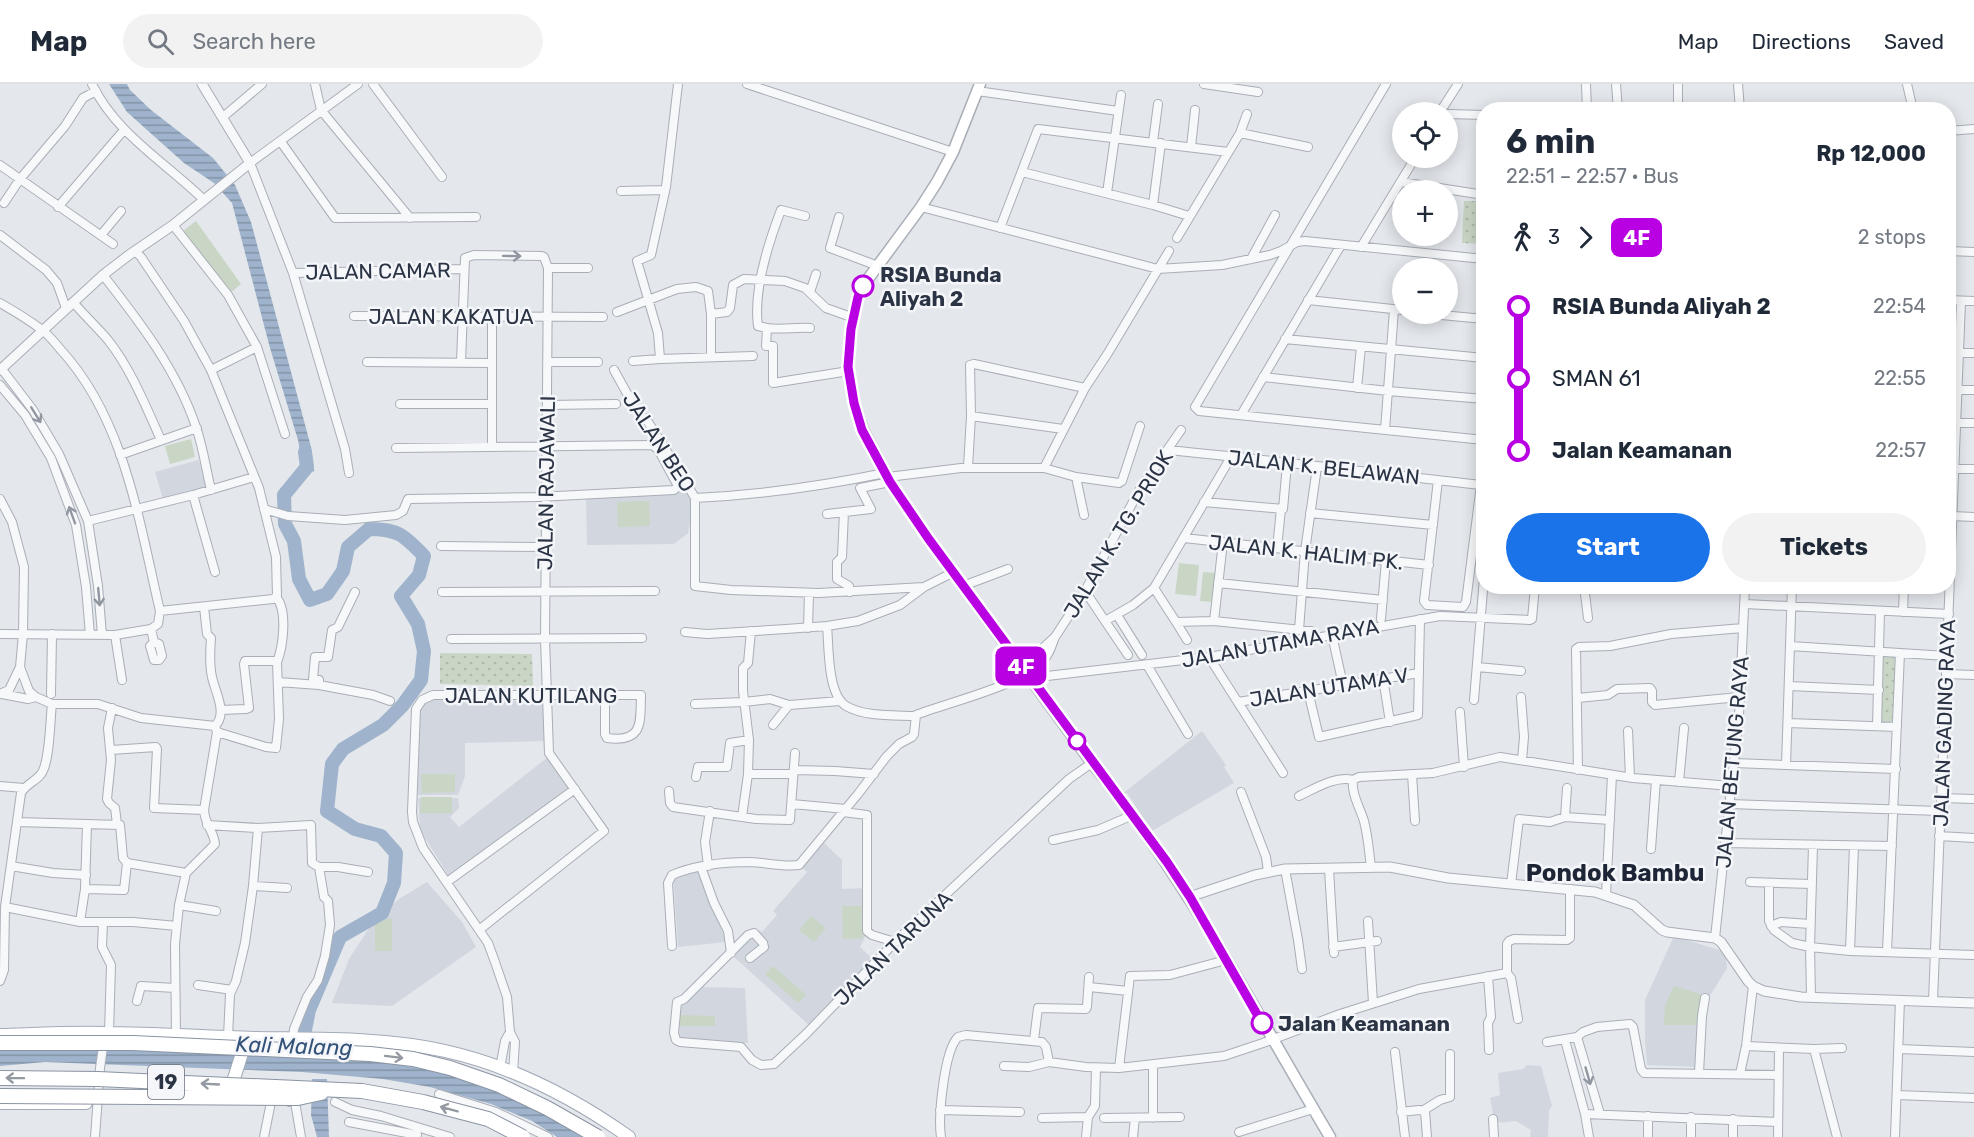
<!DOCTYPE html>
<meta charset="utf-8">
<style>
:root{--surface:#fff;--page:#f2f2f3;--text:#1f2937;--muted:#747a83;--line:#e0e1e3;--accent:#1a73e8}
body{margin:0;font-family:Rubik,sans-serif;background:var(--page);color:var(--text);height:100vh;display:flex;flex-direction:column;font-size:22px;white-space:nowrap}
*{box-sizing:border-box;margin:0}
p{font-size:20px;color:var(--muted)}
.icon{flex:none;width:33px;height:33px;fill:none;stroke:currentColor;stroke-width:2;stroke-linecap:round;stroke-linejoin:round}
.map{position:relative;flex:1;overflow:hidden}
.drawer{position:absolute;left:1476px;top:18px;width:480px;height:492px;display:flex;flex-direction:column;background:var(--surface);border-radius:24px;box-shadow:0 3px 15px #0003}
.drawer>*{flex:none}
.badge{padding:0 12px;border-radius:9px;font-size:21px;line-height:39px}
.buttons{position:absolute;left:1392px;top:18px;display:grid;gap:12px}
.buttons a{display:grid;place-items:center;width:66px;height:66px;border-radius:50%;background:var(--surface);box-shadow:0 3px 15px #0003;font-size:30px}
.map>.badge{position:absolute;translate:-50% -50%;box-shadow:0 0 0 3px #fff}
.legs{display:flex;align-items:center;gap:9px;height:66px;padding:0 30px;font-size:20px}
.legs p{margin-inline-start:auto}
.summary{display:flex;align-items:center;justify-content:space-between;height:102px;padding:0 30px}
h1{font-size:33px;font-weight:700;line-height:45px}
.cta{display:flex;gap:12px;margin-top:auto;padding:12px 30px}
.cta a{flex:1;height:69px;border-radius:36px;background:var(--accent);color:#fff;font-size:24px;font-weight:700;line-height:69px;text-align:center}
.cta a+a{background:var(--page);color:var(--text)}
ul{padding:0 30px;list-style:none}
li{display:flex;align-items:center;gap:21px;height:72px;font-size:22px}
li i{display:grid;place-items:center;width:9px;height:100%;margin:0 8px;background:currentColor}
li i::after{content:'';width:15px;height:15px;margin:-8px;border:4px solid;border-radius:50%;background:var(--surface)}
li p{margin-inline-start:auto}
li:first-child i{background:linear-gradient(#0000 50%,currentColor 0)}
li:last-child i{background:linear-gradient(currentColor 50%,#0000 0)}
header{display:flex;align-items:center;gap:36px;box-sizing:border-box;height:84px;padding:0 30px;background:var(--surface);border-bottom:2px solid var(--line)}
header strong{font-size:28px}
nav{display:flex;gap:33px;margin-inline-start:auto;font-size:21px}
.search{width:420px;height:54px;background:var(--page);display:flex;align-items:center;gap:15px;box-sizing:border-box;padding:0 21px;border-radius:33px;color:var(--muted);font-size:22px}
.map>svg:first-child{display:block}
.built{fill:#d2d6de}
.grass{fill:url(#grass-dots)}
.garden{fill:#c9d6c5}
.water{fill:url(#water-rules)}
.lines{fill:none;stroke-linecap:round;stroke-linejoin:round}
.river{stroke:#9fb4cc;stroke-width:14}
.minor-casing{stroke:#a9aeb7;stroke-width:10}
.tertiary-casing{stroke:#a9aeb7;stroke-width:11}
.secondary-casing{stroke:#a9aeb7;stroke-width:13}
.primary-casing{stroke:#a3abb8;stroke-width:14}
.minor{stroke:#f7f8fa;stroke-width:8}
.tertiary{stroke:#f7f8fa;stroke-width:9}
.secondary{stroke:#fff;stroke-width:10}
.primary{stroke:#fff;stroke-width:12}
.motorway-bridge-casing{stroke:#8b94a3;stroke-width:16;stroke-linecap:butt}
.motorway-bridge{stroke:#fff;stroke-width:14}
.oneway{stroke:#9196a0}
.oneway2{stroke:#959aa2}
.line-1-casing{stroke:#fff;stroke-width:14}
.line-1{stroke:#b900e2;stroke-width:9}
.stop-1-dot{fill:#fff;stroke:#b900e2;stroke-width:3}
.labels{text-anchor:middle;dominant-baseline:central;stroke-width:5;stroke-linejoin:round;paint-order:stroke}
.shield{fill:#f4f6f9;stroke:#676e7b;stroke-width:1.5}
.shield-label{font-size:20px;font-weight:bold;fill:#2b3445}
.street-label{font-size:21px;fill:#2b3445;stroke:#f4f6f9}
.stop-label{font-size:21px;font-weight:bold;fill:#2b3445;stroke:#f4f6f9;text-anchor:start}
.water-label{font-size:22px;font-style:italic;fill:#34527a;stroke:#f4f6f9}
.quarter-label{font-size:24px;font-weight:bold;fill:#1d2536;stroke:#f4f6f9}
</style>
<header>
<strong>Map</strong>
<div class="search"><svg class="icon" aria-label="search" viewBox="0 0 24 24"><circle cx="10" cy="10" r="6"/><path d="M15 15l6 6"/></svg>Search here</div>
<nav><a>Map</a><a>Directions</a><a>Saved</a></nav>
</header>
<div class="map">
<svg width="1974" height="1053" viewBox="0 0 1974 1053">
<defs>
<pattern id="grass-dots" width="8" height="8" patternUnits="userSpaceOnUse" patternTransform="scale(1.5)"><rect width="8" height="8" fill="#c9d6c5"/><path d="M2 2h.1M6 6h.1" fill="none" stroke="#adb8ab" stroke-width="1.8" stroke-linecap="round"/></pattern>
<pattern id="water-rules" width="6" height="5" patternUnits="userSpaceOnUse" patternTransform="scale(1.5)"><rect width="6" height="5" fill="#9fb4cc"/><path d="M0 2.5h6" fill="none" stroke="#8293a7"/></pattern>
</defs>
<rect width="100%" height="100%" fill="#e4e7ec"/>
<!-- built -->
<path class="built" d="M199 376 206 403 163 415 155 388Z
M696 407 688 449 674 460 587 461 586 414Z
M429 616 545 617V657L465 659V692L458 711H418L419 624Z
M1202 647 1226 681 1224 683 1234 699 1152 747 1127 709 1121 711Z
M548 673 572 704 450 794 420 746 418 714H458L459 724 450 733 459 743Z
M823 758 842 776V805L865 804V853L860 863 874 876 810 942 733 872 759 846 762 848 777 831 773 827 807 788 801 783Z
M700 787 726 858 678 863 673 790Z
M427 798 462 838 476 863 392 922 332 919 349 875 375 835 399 815Z
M1674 852 1725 868 1727 884 1706 918 1698 983 1647 981 1645 956V916Z
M698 903 745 904 748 959 679 958 680 920Z
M1527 981 1541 982 1552 1022 1549 1026 1548 1053H1530L1531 1046 1516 1037 1495 1039 1490 1014 1500 1011 1498 989 1523 985Z"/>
<!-- grass -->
<path class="grass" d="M1464 117H1483V160L1462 159Z
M440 569 532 570 533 602 440 600Z
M1880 572H1900L1897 641H1879Z"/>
<!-- garden -->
<path class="garden" d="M196 137 241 200 228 211 179 150Z
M191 355 195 373 170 380 165 362Z
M649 417 650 442 618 443 617 418Z
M1179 479 1199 481 1196 512 1175 510Z
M1203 488 1216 489 1213 518 1200 517Z
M421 690H455V708L422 709Z
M421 713H452V729H420Z
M842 822H862L863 854 843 855Z
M811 832 826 844 814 858 799 846Z
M375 835H392V867H375Z
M773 882 806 911 798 919 765 890Z
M1674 902 1706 912 1696 941H1664L1665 921Z
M680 931 715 932V942H680Z"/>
<!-- water -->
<path class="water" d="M109 0H127L130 6 151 26 213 74 235 101 251 138 311 363 314 388 303 382 298 356 270 264 232 119 214 99 184 79 127 28Z
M141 962 380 978 440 987 522 1014 592 1053H557L532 1037 491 1020 430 1003 383 995 302 988 45 978 0 982V966Z
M312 995H327L329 1053H317L311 1031Z"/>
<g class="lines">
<!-- river -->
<path class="river" d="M301 966 309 926 340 853 382 829 394 799 396 769 381 752 355 745 327 727 332 680 343 665 383 641 402 622 421 596 424 567 418 540 401 512 419 491 424 472C404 451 398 445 369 445L348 463 343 487 327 510 310 516 299 495 294 457 285 440 284 411 307 383 305 368"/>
<!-- minor casing -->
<g class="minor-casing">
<path id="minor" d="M92 0C116 50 165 78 204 116
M315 0 321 26 410 134
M373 0 442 93
M678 0 666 103 651 171 637 177 658 249 660 275 753 272
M747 0 953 68
M1204 0 1258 8
M1386 0 1195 323 1199 327 1484 356
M1586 0 1587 26
M1616 0 1618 26
M1678 0V26
M1738 0 1740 26
M1907 0 1913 26
M977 7 1118 27
M1440 28 1458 0
M1448 30 1484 31
M223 33 262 0
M1948 47 1974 45
M1240 49 1308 63
M281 58 335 134 476 133
M1153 58 1158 20
M1191 63 1195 26
M0 81 113 160
M1022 88 1153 121 1189 132
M1401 98 1484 111
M621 107 665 106
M1107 109 1121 11
M4 119 20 95 65 42 83 14 96 7
M1153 121 1161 59
M58 123 124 46
M921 123 1158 185 1222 181 1270 171 1281 167 1297 158 1305 157 1484 175
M805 132 781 126C768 160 753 206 758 242L767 244 766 262H773V299L849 287
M839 133 830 164 878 182
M173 141 228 211 257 263 285 350
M1000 144 1038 45 1228 68
M0 151 46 186 57 199 66 224
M101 151 121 127
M1177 154 1240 49 1247 30
M1361 163 1415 74
M1948 167 1974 168
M1251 175 1275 131
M1482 175 1484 151
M548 184H588
M293 189 464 185
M103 191C139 237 177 286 196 343 203 363 206 385 211 406
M810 208 816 190
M1308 216 1402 226
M1948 216 1974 217
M73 218C84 231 97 243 108 256 131 285 146 323 161 356
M0 219C14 227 29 236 42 246 49 251 55 259 61 266 125 336 139 438 160 527
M617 228 677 205 696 203 708 207 711 230
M1431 230 1484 235
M354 232 603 233
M492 232V363
M767 244C782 246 795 243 810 244
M1285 255 1484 274
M1959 269H1974
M711 272V230L727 228 730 224 733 201 744 195 785 197 805 204 826 224 854 234
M633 277 660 275
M367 278 492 279
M461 278 465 174 474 171 542 172 544 173 548 184 545 555 549 669 604 747 479 846
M547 278H598
M1 284 33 326 59 370 88 437 98 502 102 551
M211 286 257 263
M614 286 635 324 648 338 680 388 695 414V502L731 506 819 509 924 503
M1263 293 1388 307 1484 315
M0 301 25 331 51 374 76 441 86 503 90 551
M1357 304 1361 263
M1958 306H1974
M400 320H492
M548 321 616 320
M1241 331 1341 161
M971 332 1063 345
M1956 339H1974
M1385 346 1394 226
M1168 366C1272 376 1377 389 1481 401L1466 518 1463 523 1427 521 1424 517 1438 396
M120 371 197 344
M968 383 971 332 970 281 974 280 1085 304
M1044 384 1085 304 1108 269 1169 167
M1954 385H1974
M349 389 345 365 293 189 250 79 358 0
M888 393 961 384H1044L1076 393 1119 399 1122 397 1140 342
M1076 393 1084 431
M193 411 215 488
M695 414C759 411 822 402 885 389
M0 415 12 438 24 483 23 550 20 583 9 606 0 610
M1204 418 1283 425 1287 380
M264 425 288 432 345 436 396 431 403 427 408 415 538 413 674 406 678 402 658 365 652 361 396 364
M844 428 842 473 837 478V495L849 502 850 508
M1310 429 1433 441
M827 430 871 425 860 404 890 398
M1952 432 1974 433
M88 437 193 411 254 393
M1184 454 1429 481
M441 462 545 463
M1277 464 1281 425
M1218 499 1383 516
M963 502 1008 485
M1584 502 1588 534
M1154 504 1176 538 1214 537 1311 547
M1085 507 1105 537 1133 521 1154 504 1231 373
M442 508 655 507
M276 513C288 526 283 563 277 578
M1745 520 1949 530
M204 523 207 550 211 554C210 567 209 580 212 593 215 608 228 629 215 642
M1903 528 1904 502
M1117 531 1142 571
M1381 535 1386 476
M1105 537 1128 571
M1214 537 1223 458
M1176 538 1187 556
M827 542C829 562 827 610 846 622 865 633 894 631 915 632
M808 544 809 509
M151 545 154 558 159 560 162 572 159 576H154L150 562 154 558
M1299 546 1305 467 1317 383
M685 548 707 550 786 545 827 542 858 537 900 521 924 503 954 488
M0 550 115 551 151 545 158 540 160 527 273 515 277 512 276 473 259 404 211 286 184 237 141 173 135 167
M115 551 122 596
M1332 551 1343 601
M451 555 642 554
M1790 562 1947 572
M1209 573 1283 689
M1147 581 1188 650
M20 583 29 607 36 613 52 620H98L141 634 215 642
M1022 583 1055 553 1085 507 1140 405 1181 346
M1477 583 1521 587
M1946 590 1974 591
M1030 594 1209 573 1440 532 1530 536 1532 535 1535 502
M1383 594 1390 638
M278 598 319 601V596L313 595 315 573H328L332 546 338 543 355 508
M319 601 373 611 390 617
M1789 602 1879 606
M1308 607 1319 653 1418 631 1420 535
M2 610 28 615 36 613
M51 610 52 550
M1521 613 1524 653 1522 676
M1578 614 1608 611 1617 605 1650 604 1652 607V618L1655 621 1739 613
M1474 616 1484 494
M1238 618 1419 589
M695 620 744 618 770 615 789 621
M112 624 108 644 111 676 107 715 109 719 115 724 117 740
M1460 628 1464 683
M1788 639 1897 643
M773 641 789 621 840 617
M1877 642 1880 527
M1628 647 1630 693
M217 648 266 663 276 664 279 635 277 578 273 577H245L244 580 249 624 246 625 221 626
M111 666 156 663 157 665 154 724 204 726
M1734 679 1896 685
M1786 681 1792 502
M794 686 835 687 874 690
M1578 686 1576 565 1579 563 1610 562 1671 550 1743 544
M748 690H793
M1412 690 1415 737
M696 693 698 683H727L730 659 749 656 743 607V584L748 579 751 547
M1353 696 1359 693 1433 689 1500 673 1633 694 1731 702
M1353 696C1351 709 1360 724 1364 737 1368 752 1369 768 1371 783
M1679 698 1684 644
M0 702 24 704
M1567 704 1565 733 1610 736
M669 707 670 719 673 723 756 735 790 736 795 669
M1241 708 1266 773 1268 788
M1299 712C1314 705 1336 691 1353 696
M1941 714 1974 715
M792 720 846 725
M1730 720 1940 727
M843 728 867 731V847L872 851 895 858
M742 733 748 690 749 656
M17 738 120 741 123 774 127 779 124 806 85 805
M207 741 258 744 311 741 312 779 319 783
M1939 752 1974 754
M1053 756 1098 746 1133 731
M1725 759 1892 762
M1651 765 1656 696
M127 779 186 789
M11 782 53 789 86 791
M708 782 705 758 710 727
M701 783 714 819 728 847 731 869
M1285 785 1298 856 1302 885
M1329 785 1334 869
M447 798 575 705
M1750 798 1812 800
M1769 799V837L1774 846 1792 859 1810 863 1850 867 1974 871
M1511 800 1519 735 1550 738 1565 733
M253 802 287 804
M1606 811 1612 691
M179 821 216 827
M5 823 80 838H133L177 842
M1368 837 1373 919
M80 838 85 805 87 740
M103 838 102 863 111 881 109 949
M1771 842 1781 838 1810 840
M1715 854 1739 631 1745 502
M672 862 668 799 672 791C695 781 726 778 751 778 767 779 784 783 799 781L858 710 887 672 899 660 912 653 914 650 916 631C951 617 1021 603 1045 574 1050 569 1052 560 1055 553
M1333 863 1377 857
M1850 867 1854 762
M1887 868 1900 569
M750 874 764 863 763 859 754 849 748 851 684 915 677 918 674 949 676 956 680 958 741 963 752 976 761 981 774 980 807 949 895 858 1069 695 1092 679
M1507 889V860L1509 857 1514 855 1567 856 1570 854V805
M1507 889 1511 894 1518 935
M1488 892 1491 933 1488 939 1489 966
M0 897 4 886 5 823 21 709C26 700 35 698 41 690 50 679 50 635 52 620
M198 901 232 906
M1089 903 1128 907
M1811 913 1810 863 1813 762
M137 917 141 902 175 904
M1933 917 1961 217
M176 952 175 860 179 821 186 789 215 760C214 747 205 742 204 726L217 648 215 642
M228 953 230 910 236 897 245 859 253 802 258 744
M1577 953 1600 1030
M293 955 294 945 307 913 318 896 325 872 330 841 328 817 324 813 319 783H338L368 788
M1034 956 1038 924 1086 925 1087 923 1089 893
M1565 956 1585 1030 1589 1053
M1547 958 1577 953 1583 948 1597 943 1630 940 1633 943 1641 985 1644 989 1778 991
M1746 962 1814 965 1837 1053
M1814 965 1842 964
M1899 965 1974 968
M1395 968 1405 1053
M1153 980V1034
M1004 982 1029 983 1049 978
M500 984 505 957 510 948
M1119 984 1130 892 1170 891 1226 876
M513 989 515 958 510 948 507 913 495 878 488 859 423 764 413 738 412 728 416 625 422 616 433 611H641C640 638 644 659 607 654L605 650V611
M1699 989 1702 932 1705 914
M1740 990 1746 962 1753 902
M439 1010 496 1028 548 1053
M1897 1011 1974 1014
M289 1018H295L301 1053
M335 1018 352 1026 381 1032 450 1053
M940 1026 1020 1028
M1424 1026 1440 1016 1450 1013V970
M1401 1028 1419 1026 1425 1027 1427 1053
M1585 1030 1778 1038
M1648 1032V1053
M1691 1033V1053
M1042 1034 1088 1033
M1104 1034 1180 1033
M1493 1035 1494 1053
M349 1038 417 1051
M1239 1048 1313 1025
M95 1053 100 984 104 956
M264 1053 271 1018
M941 1053C938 1033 944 967 958 953L966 951 1042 958 1046 963 1049 978 1086 983 1119 984 1224 972 1263 959 1340 930 1419 905 1507 889
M1086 1053 1088 1033 1095 1022 1096 984
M1133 1053 1135 1034
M1733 1053V1035
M1778 1053 1779 964
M1895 1053 1900 916"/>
</g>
<!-- tertiary casing -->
<g class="tertiary-casing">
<path id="tertiary" d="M0 286 103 191 129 171 173 141 250 79 202 0
M1189 813 1255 791 1285 785 1390 783 1448 794 1595 808 1634 821 1662 846 1667 848 1715 854 1721 858 1748 897 1753 902 1764 907 1801 913 1974 919"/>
</g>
<!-- secondary casing -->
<g class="secondary-casing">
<path id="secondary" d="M980 0 953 68 937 98 921 123 865 199 858 213 851 245 848 283 854 319 863 346 890 398 928 454 1092 679C1187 794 1254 926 1330 1053"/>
</g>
<!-- primary casing -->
<g class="primary-casing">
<path id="primary" d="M0 951C35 950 70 948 105 949 155 949 205 953 255 954 317 955 384 953 445 967 512 982 574 1014 629 1053
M229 1010 245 960
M0 1019H86"/>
</g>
<!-- minor -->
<use href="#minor" class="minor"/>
<!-- tertiary -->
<use href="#tertiary" class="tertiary"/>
<!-- secondary -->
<use href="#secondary" class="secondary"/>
<!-- primary -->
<use href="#primary" class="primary"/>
<!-- motorway-bridge casing -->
<g class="motorway-bridge-casing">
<path id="motorway-bridge" d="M0 959H133L370 970 413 975 450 984 499 1001 547 1024 598 1053
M0 994 98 995 362 1007 423 1018 488 1035 523 1053
M0 1012 298 1014 321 1009"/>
</g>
<!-- motorway-bridge -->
<use href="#motorway-bridge" class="motorway-bridge"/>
</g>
<!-- one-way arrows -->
<defs><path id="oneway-shaft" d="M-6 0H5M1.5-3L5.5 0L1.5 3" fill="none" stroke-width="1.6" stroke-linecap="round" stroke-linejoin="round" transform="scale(1.5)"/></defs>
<g class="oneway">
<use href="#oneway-shaft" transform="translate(512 172) rotate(1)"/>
<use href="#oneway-shaft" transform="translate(36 331) rotate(58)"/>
<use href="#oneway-shaft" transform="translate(72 431) rotate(-110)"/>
<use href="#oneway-shaft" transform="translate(99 513) rotate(85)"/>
<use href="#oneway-shaft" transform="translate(1588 992) rotate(74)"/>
</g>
<g class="oneway2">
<use href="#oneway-shaft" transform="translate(394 973) rotate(7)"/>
<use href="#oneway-shaft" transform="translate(15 994) rotate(-179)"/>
<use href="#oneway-shaft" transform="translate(210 1000) rotate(-177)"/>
<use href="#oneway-shaft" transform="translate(449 1025) rotate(-165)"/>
</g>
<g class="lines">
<!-- line-1 casing -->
<g class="line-1-casing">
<path id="line-1" d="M863 202 858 213 851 245 848 283 854 319 862 346 890 398 928 454 1167 778 1190 813 1262 939"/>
</g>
<!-- line-1 -->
<use href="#line-1" class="line-1"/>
</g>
<!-- markers -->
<g class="stop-1-dot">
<circle cx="863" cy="202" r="10"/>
<circle cx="1077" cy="657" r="8"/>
<circle cx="1262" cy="939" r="10"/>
</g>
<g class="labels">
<!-- shield labels -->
<rect class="shield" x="148" y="981" width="36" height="34" rx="4.5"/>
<g class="shield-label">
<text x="166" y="998">19</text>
</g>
<!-- street labels -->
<g class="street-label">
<text transform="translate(378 187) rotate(-1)">JALAN CAMAR</text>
<text x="451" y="232">JALAN KAKATUA</text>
<text transform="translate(659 358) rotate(57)">JALAN BEO</text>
<text transform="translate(1324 383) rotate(6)">JALAN K. BELAWAN</text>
<text transform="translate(546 399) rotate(-89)">JALAN RAJAWALI</text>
<text transform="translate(1118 450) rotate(-59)">JALAN K. TG. PRIOK</text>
<text transform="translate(1306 468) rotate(6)">JALAN K. HALIM PK.</text>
<text transform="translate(1280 559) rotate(-10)">JALAN UTAMA RAYA</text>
<text transform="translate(1329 603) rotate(-9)">JALAN UTAMA V</text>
<text x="531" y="611">JALAN KUTILANG</text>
<text transform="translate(1944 639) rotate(-88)">JALAN GADING RAYA</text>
<text transform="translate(1732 678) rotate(-85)">JALAN BETUNG RAYA</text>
<text transform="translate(893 864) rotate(-44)">JALAN TARUNA</text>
</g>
<!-- stop labels -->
<g class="stop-label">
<text x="880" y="190">RSIA Bunda<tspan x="880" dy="24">Aliyah 2</tspan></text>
<text x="1278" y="939">Jalan Keamanan</text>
</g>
<!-- water labels -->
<g class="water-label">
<text transform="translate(294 962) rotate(2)">Kali Malang</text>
</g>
<!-- quarter labels -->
<g class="quarter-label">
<text x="1615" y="789">Pondok Bambu</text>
</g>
</g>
</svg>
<div class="buttons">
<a><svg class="icon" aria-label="locate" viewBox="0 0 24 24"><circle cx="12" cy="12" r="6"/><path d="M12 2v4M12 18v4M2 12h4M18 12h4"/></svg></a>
<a>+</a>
<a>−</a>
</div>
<b class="badge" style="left:1021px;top:582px;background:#b900e2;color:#fff">4F</b>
<section class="drawer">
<div class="summary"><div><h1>6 min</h1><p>22:51 – 22:57 · Bus</p></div><b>Rp 12,000</b></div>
<div class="legs"><svg class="icon" aria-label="walk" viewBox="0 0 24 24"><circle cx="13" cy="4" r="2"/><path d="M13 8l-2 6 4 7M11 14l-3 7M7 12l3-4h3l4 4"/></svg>3<svg class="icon" aria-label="forward" viewBox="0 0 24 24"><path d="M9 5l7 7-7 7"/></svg><b class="badge" style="background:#b900e2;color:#fff">4F</b><p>2 stops</p></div>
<ul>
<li><i style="color:#b900e2"></i><b>RSIA Bunda Aliyah 2</b><p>22:54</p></li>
<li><i style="color:#b900e2"></i><span>SMAN 61</span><p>22:55</p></li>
<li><i style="color:#b900e2"></i><b>Jalan Keamanan</b><p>22:57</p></li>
</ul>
<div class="cta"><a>Start</a><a>Tickets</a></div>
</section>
</div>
